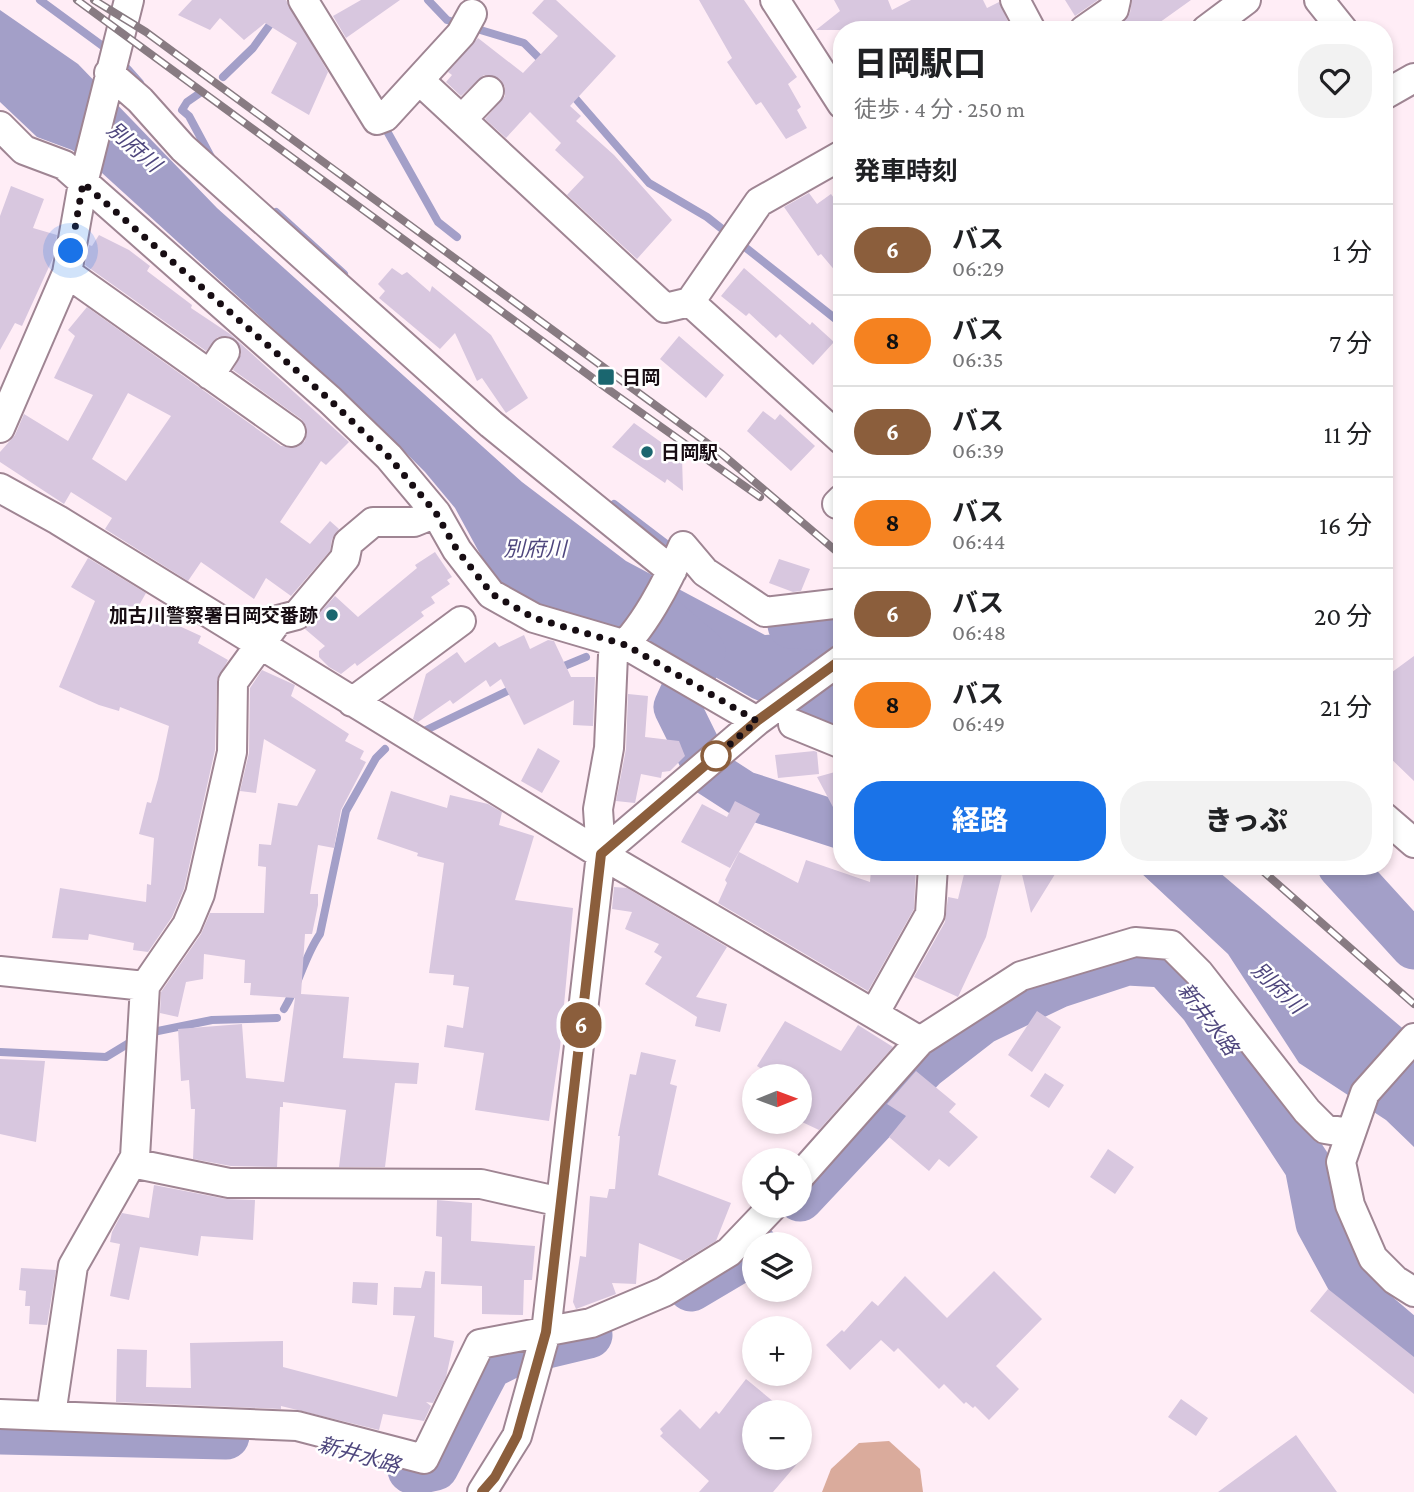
<!DOCTYPE html>
<html lang="ja">
<meta charset="utf-8">
<style>
:root{--surface:#fff;--page:#f2f2f2;--text:#202124;--muted:#757577;--line:#e0e0e0;--accent:#1a73e8}
body{margin:0;font-family:"Crimson Pro","Noto Sans JP",serif;background:var(--page);color:var(--text);height:100vh;display:flex;flex-direction:column;font-size:26px;white-space:nowrap}
*{box-sizing:border-box;margin:0}
p{font-size:23px;color:var(--muted)}
.icon{flex:none;width:38px;height:38px;fill:none;stroke:currentColor;stroke-width:2;stroke-linecap:round;stroke-linejoin:round}
.map{position:relative;flex:1;overflow:hidden}
.drawer{position:absolute;left:833px;top:21px;width:560px;height:854px;display:flex;flex-direction:column;background:var(--surface);border-radius:28px;box-shadow:0 4px 10px #0003}
.drawer>*{flex:none}
.badge{padding:0 14px;border-radius:23px;font-size:24px;line-height:46px}
.needle{width:46px;rotate:89deg}
.tools{position:absolute;left:742px;top:1064px;display:grid;gap:14px}
.tools a{display:grid;place-items:center;width:70px;height:70px;border-radius:50%;background:var(--surface);box-shadow:0 4px 10px #0003;font-size:35px}
.you{position:absolute;width:35px;height:35px;margin:-18px;border:5px solid #fff;border-radius:50%;background:#1a73e8;box-shadow:0 0 0 10px #1a73e833}
.map>.badge{position:absolute;translate:-50% -50%;box-shadow:0 0 0 4px #fff}
h2{padding:0 21px;font-size:26px;line-height:63px}
.round{display:grid;place-items:center;flex:none;width:74px;height:74px;border-radius:28px;background:var(--page)}
.headline{display:flex;align-items:center;justify-content:space-between;height:119px;padding:0 21px}
h1{font-size:33px;font-weight:800;line-height:52px}
.action{display:flex;gap:14px;margin-top:auto;padding:14px 21px}
.action a{flex:1;height:80px;border-radius:28px;background:var(--accent);color:#fff;font-size:28px;font-weight:800;line-height:80px;text-align:center}
.action a+a{background:var(--page);color:var(--text)}
ul{padding:0;list-style:none}
li{display:flex;align-items:center;gap:21px;height:91px;padding:0 21px;border-top:2px solid var(--line)}
li div{flex:1}
li b{display:block;font-size:26px}
li em{font-style:normal}
li .badge{min-width:77px;font-weight:700;text-align:center}
.map>svg:first-child{display:block}
.forest{fill:#daab9c}
.water{fill:#a39fc8}
.lines{fill:none;stroke-linecap:round;stroke-linejoin:round}
.stream{stroke:#a39fc8;stroke-width:8}
.river{stroke:#a39fc8;stroke-width:47}
.building{fill:#d8c7df;fill-rule:evenodd}
.minor-casing{stroke:#9f8593;stroke-width:32}
.minor{stroke:#fff;stroke-width:28}
.rail-casing{stroke:#887b82;stroke-width:8}
.rail{stroke:#fff;stroke-width:5;stroke-dasharray:16;stroke-linecap:butt}
.line-casing{stroke:#fff;stroke-width:16}
.line{stroke:#8b5e3c;stroke-width:10}
.walk{stroke:#170d13;stroke-width:7;stroke-dasharray:0 12.6}
.poi-dot{fill:#1a666f;stroke:#fff;stroke-width:2.5}
.stop-dot{fill:#fff;stroke:#8b5e3c;stroke-width:3.5}
.labels{text-anchor:middle;dominant-baseline:central;stroke-width:5;stroke-linejoin:round;paint-order:stroke}
.poi-label{font-size:19px;font-weight:bold;fill:#170d13;stroke:#fff;text-anchor:start}
.water-label{font-size:21px;font-style:italic;fill:#4e467d;stroke:#fff}
</style>
<div class="map">
<svg width="1414" height="1492" viewBox="0 0 1414 1492">
<rect width="100%" height="100%" fill="#ffedf6"/>
<!-- forest -->
<path class="forest" d="M889 1441 920 1469 923 1492H822L831 1469 859 1443Z"/>
<!-- water -->
<path class="water" d="M0 10 78 64 217 208 522 482 626 561 765 635 833 630 842 634V736L752 698 666 649 545 612 510 591 491 574 455 508 425 472 366 413 102 173 72 150 37 137 0 102Z
M1128 866H1212L1414 1038V1147L1386 1120 1299 1063 1228 954 1140 872Z"/>
<g class="lines">
<!-- stream -->
<path class="stream" d="M40 0 104 47
M428 0 447 20 524 43 544 63
M123 64 140 83
M223 77 253 48 274 19
M569 91 649 183 707 217 842 324
M200 93 187 102 182 110 189 116 211 157
M383 124 438 222 457 237
M276 212 344 274
M614 504 665 543
M813 620H841
M557 669 586 657
M422 732 516 687
M1351 866 1414 935
M1363 866 1414 922
M284 1009C299 985 304 957 320 934L346 811 376 758 385 749
M153 1032 212 1020 277 1018
M0 1052 106 1057 134 1040"/>
<!-- river -->
<path class="river" d="M666 621 702 652 677 707 709 772 743 794 842 826
M791 625 842 627
M1341 866 1414 946
M800 1198 924 1066 982 1021 1057 985 1127 962 1165 964 1203 1006 1308 1166 1319 1223 1362 1302 1414 1346
M691 1288 745 1256 754 1246
M0 1431 226 1436
M411 1470 418 1471 435 1467 488 1366 514 1353 589 1335"/>
</g>
<!-- building -->
<path class="building" d="M192 0H286L328 72 309 115 271 93 297 43 265 23 244 40 220 18 210 30 178 15Z
M361 0H400L346 38 333 16Z
M544 0H556L616 56 570 106 581 116 576 121 614 155 672 220 637 259 567 195 584 177 555 150 561 143 530 112 506 138 485 119 505 96V87L500 79 484 75 461 96 446 82 452 75 448 72 478 38 523 73 558 36 532 13Z
M699 0H744L797 77 788 84 801 107 797 110 807 128 786 139 761 102 756 105 727 62 732 58Z
M834 0H888L892 10 911 0H983L987 8 999 2 1012 30H816L840 11Z
M1065 0H1098L1075 16Z
M1132 0H1191L1149 30H1113L1130 13Z
M11 186 44 199 33 228 57 235 53 258 22 326 15 323 0 350V216Z
M809 193 817 204 831 194 842 209V279L821 254 818 256 784 207Z
M99 235 129 250 150 266 147 271 192 305 191 308 230 334 349 442 326 465 321 461 280 522 310 544 330 521 339 529 332 539 330 551 291 596 266 578 254 599 201 562 188 581 105 529 112 518 71 492 64 504 0 462V452L15 435 24 414 68 441 93 395 54 378 75 336 68 330 87 307 281 446 297 447 305 441 306 426 301 419 233 370 241 354 235 339 218 337 206 351 85 265 89 245 92 246ZM128 393 171 416 126 481 92 459Z
M392 268 402 275 407 272 430 292 432 286 491 335 528 398 506 413 482 378 477 381 455 333 440 349 379 298 385 291 378 284Z
M744 268 810 325 812 322 834 342 813 365 780 334 776 338 749 313 746 316 721 296Z
M679 336 724 375 706 398 660 359Z
M763 411 775 420 780 414 815 446 791 471 747 431Z
M634 423 682 457 683 491 667 479 665 483 612 447Z
M435 552 452 577 447 580 450 584 431 597 435 603 421 612 424 616 357 666 355 663 341 674 329 667 319 657V651L325 646 305 629 335 596 358 617 417 568 415 565Z
M88 558 146 593 138 607 201 636 198 643 228 660 217 681 215 750 184 889 172 917 148 952 133 950 134 943 89 934 88 940 52 938 60 888 146 902 147 884 151 885 154 838 139 834 147 802 151 803 158 779 169 726 120 707 119 711 99 705 59 687 95 601 71 587Z
M779 559 810 569 801 591 793 592 769 583Z
M524 635 530 649 548 640 554 641 571 677H595L593 726 573 725 574 700 524 725 501 679 490 687 486 680 453 704 450 700 418 722 413 719 426 674 457 652 465 663 495 642 499 647Z
M1414 656V781L1384 752V678Z
M262 670 295 685 291 696 349 734 345 741 364 751 360 759 366 762 341 810 334 848 318 845 310 894H318V905L312 934H305L301 994 349 997 343 1058 419 1063 417 1084 395 1083 385 1167H339L346 1110 283 1102V1107H280L277 1167 231 1166 193 1159 195 1109H191L189 1080 181 1081 178 1029 242 1024 246 1078 284 1082 295 998 250 995 251 983H244L245 960 204 954 203 979 186 982 178 1017 160 1013 161 992 201 934 210 913H264L266 867 258 866 259 844 271 845 278 803 297 806 316 770 264 739 256 793 240 791 249 753 250 688Z
M628 694 648 696 645 737 679 741 685 756 670 771 662 772 661 778 641 774 635 803 616 801 626 749Z
M538 748 560 761 542 793 521 781Z
M814 751 817 752 819 774 778 778 775 755Z
M842 770V824L817 777Z
M391 791 447 808 450 795 488 804 502 812 499 825 534 836 515 900 573 908 560 1048 549 1121 475 1110 484 1053 444 1047 447 1025 463 1028 469 987 453 985 454 975 429 973 444 863 417 856 418 853 377 839Z
M735 801 760 814 730 868 681 842 702 804 727 817Z
M739 852 798 883 806 860 870 882 871 870 879 871V866H916L914 909 868 991 718 903 727 883 725 880Z
M966 866H1004L986 937 958 997 914 977 945 922 948 897 958 899Z
M1020 866H1060L1031 913Z
M614 887 627 888 727 947 696 997 727 1004 720 1032 695 1026 697 1017 645 984 662 957 654 952 659 944 625 929 632 912 612 909Z
M1037 1011 1061 1027 1032 1072 1008 1055Z
M785 1021 841 1051 858 1025 893 1047 819 1130 802 1122 807 1111 800 1107V1076H773L757 1066Z
M641 1052 676 1060 670 1084 677 1086 658 1175 731 1203 716 1241 683 1261 639 1243 636 1284 612 1283 616 1294 576 1309 573 1302 580 1256 586 1257 590 1196 607 1198 609 1189H615L620 1136H618L630 1074 636 1075Z
M0 1059 45 1061 36 1142 0 1134Z
M916 1071 956 1104 949 1112 978 1137 949 1167 939 1159 929 1171 889 1137 906 1116 887 1104Z
M1045 1073 1064 1085 1049 1108 1030 1096Z
M1108 1149 1134 1167 1115 1194 1090 1177Z
M154 1185 226 1199 255 1200 253 1240 201 1236 198 1256 140 1247 129 1300 110 1296 120 1244 110 1242 112 1232 122 1213 149 1218Z
M437 1200 472 1203 471 1241 535 1246 532 1280H524L523 1315 482 1314V1286L441 1284 442 1237 436 1236Z
M21 1268 56 1270 47 1325 29 1324 30 1306H25L26 1291 19 1290Z
M425 1271 435 1272 434 1337 454 1341 446 1377 433 1403 426 1402 431 1406 424 1421 383 1414 379 1430 281 1406V1409L116 1402 117 1349 147 1350 146 1387 191 1388 190 1343 283 1341V1367L397 1397 415 1316 393 1315 394 1287 421 1288Z
M994 1271 1042 1319 996 1366 1019 1389 989 1420 975 1406 973 1408 966 1402 964 1404 944 1384 939 1389 898 1348 894 1352 881 1340 850 1370 826 1345 842 1330 844 1332 872 1301 878 1306 905 1276 947 1318Z
M353 1282 378 1283 377 1305 352 1303Z
M1328 1289 1414 1357V1394L1310 1311Z
M746 1379 786 1412H754V1458H802L773 1492H699L709 1481 660 1436 663 1433 660 1429 680 1409 700 1429 716 1411 719 1414Z
M1181 1399 1208 1418 1196 1436 1168 1417Z
M1296 1435 1337 1492H1218Z"/>
<g class="lines">
<!-- minor casing -->
<g class="minor-casing">
<path id="minor" d="M303 0 377 120 385 117 461 34 472 14
M775 0 842 104
M1015 0 1031 30
M1319 0 1343 30
M1084 30 1114 9 1116 0
M1206 30 1246 0
M109 73 140 100 183 148 491 424 672 571
M419 80 665 308 690 302 842 440
M1384 95 1414 78
M462 119 489 91
M0 126 24 150 64 165 330 400 389 457 436 513 457 550 491 594 534 618 626 645 757 721
M67 273 291 432
M690 302 759 202 842 155
M210 375 225 352
M0 428 67 273 83 183 129 0
M0 488 58 520 601 854 920 1041
M837 504 842 499
M352 702 461 621
M793 724 842 744
M1384 817 1414 843
M601 854 757 721 842 659
M0 971 145 986
M874 1014 930 914 933 866
M1414 1038 1365 1093 1341 1162 1350 1205 1373 1258 1395 1280 1414 1292
M132 1163 229 1183 481 1184 561 1202
M800 1176 920 1041 1021 976 1135 942 1171 945 1199 973 1307 1111 1325 1129 1349 1133
M0 1414 297 1426 424 1459 480 1344 591 1323 664 1292 729 1252 773 1206
M51 1415 73 1266 135 1157 145 986 187 925 200 894 232 752 233 682 278 620 297 615 345 558 348 543 373 522H414L436 513
M482 1492 517 1436 546 1332 601 854 598 809 609 748 613 655C642 633 669 579 683 546L705 572 765 612 842 603"/>
</g>
<!-- minor -->
<use href="#minor" class="minor"/>
<!-- rail casing -->
<g class="rail-casing">
<path id="rail" d="M77 0 609 390 760 497
M94 0 146 32 722 454 842 556
M1257 866 1414 1004"/>
</g>
<!-- rail -->
<use href="#rail" class="rail"/>
</g>
<g class="lines">
<!-- line casing -->
<g class="line-casing">
<path id="line" d="M482 1492 495 1477 517 1436 546 1332 601 854 757 721 842 659"/>
</g>
<!-- line -->
<use href="#line" class="line"/>
<!-- walk -->
<path class="walk" d="M71 251 83 183 330 400 389 457 436 513 457 550 492 594 534 618 626 645 757 721 713 759 716 756"/>
</g>
<!-- markers -->
<g class="poi-dot">
<rect x="597" y="368" width="18" height="18" rx="3.5"/>
<circle cx="647" cy="452" r="7"/>
<circle cx="332" cy="615" r="7"/>
</g>
<circle class="stop-dot" cx="716" cy="756" r="14"/>
<g class="labels">
<!-- poi labels -->
<g class="poi-label">
<text x="622" y="377">日岡</text>
<text x="661" y="452">日岡駅</text>
<text x="318" y="615" text-anchor="end">加古川警察署日岡交番跡</text>
</g>
<!-- water labels -->
<g class="water-label">
<text transform="translate(134 147) rotate(41)">別府川</text>
<text x="535" y="549">別府川</text>
<text transform="translate(1278 988) rotate(44)">別府川</text>
<text transform="translate(1208 1019) rotate(53)">新井水路</text>
<text transform="translate(359 1455) rotate(16)">新井水路</text>
</g>
</g>
</svg>
<div class="tools">
<a><svg class="needle" viewBox="-14 -14 28 28"><path d="M0-13l5 13h-10z" fill="#e53935"/><path d="M0 13l5-13h-10z" fill="#757577"/></svg></a>
<a><svg class="icon" aria-label="locate" viewBox="0 0 24 24"><circle cx="12" cy="12" r="6"/><path d="M12 2v4M12 18v4M2 12h4M18 12h4"/></svg></a>
<a><svg class="icon" aria-label="layers" viewBox="0 0 24 24"><path d="M12 4l9 5-9 5-9-5zM3 14l9 5 9-5"/></svg></a>
<a>+</a>
<a>−</a>
</div>
<div class="you" style="left:71px;top:251px"></div>
<b class="badge" style="left:581px;top:1025px;background:#8b5e3c;color:#fff">6</b>
<section class="drawer">
<div class="headline"><div><h1>日岡駅口</h1><p>徒歩 · 4 分 · 250 m</p></div><a class="round"><svg class="icon" aria-label="heart" viewBox="0 0 24 24"><path d="M12 20l-8-8c-3-5 5-10 8-4 3-6 11-1 8 4z"/></svg></a></div>
<h2>発車時刻</h2>
<ul>
<li><span class="badge" style="background:#8b5e3c;color:#fff">6</span><div><b>バス</b><p>06:29</p></div><em>1 分</em></li>
<li><span class="badge" style="background:#f58220;color:#111">8</span><div><b>バス</b><p>06:35</p></div><em>7 分</em></li>
<li><span class="badge" style="background:#8b5e3c;color:#fff">6</span><div><b>バス</b><p>06:39</p></div><em>11 分</em></li>
<li><span class="badge" style="background:#f58220;color:#111">8</span><div><b>バス</b><p>06:44</p></div><em>16 分</em></li>
<li><span class="badge" style="background:#8b5e3c;color:#fff">6</span><div><b>バス</b><p>06:48</p></div><em>20 分</em></li>
<li><span class="badge" style="background:#f58220;color:#111">8</span><div><b>バス</b><p>06:49</p></div><em>21 分</em></li>
</ul>
<div class="action"><a>経路</a><a>きっぷ</a></div>
</section>
</div>
